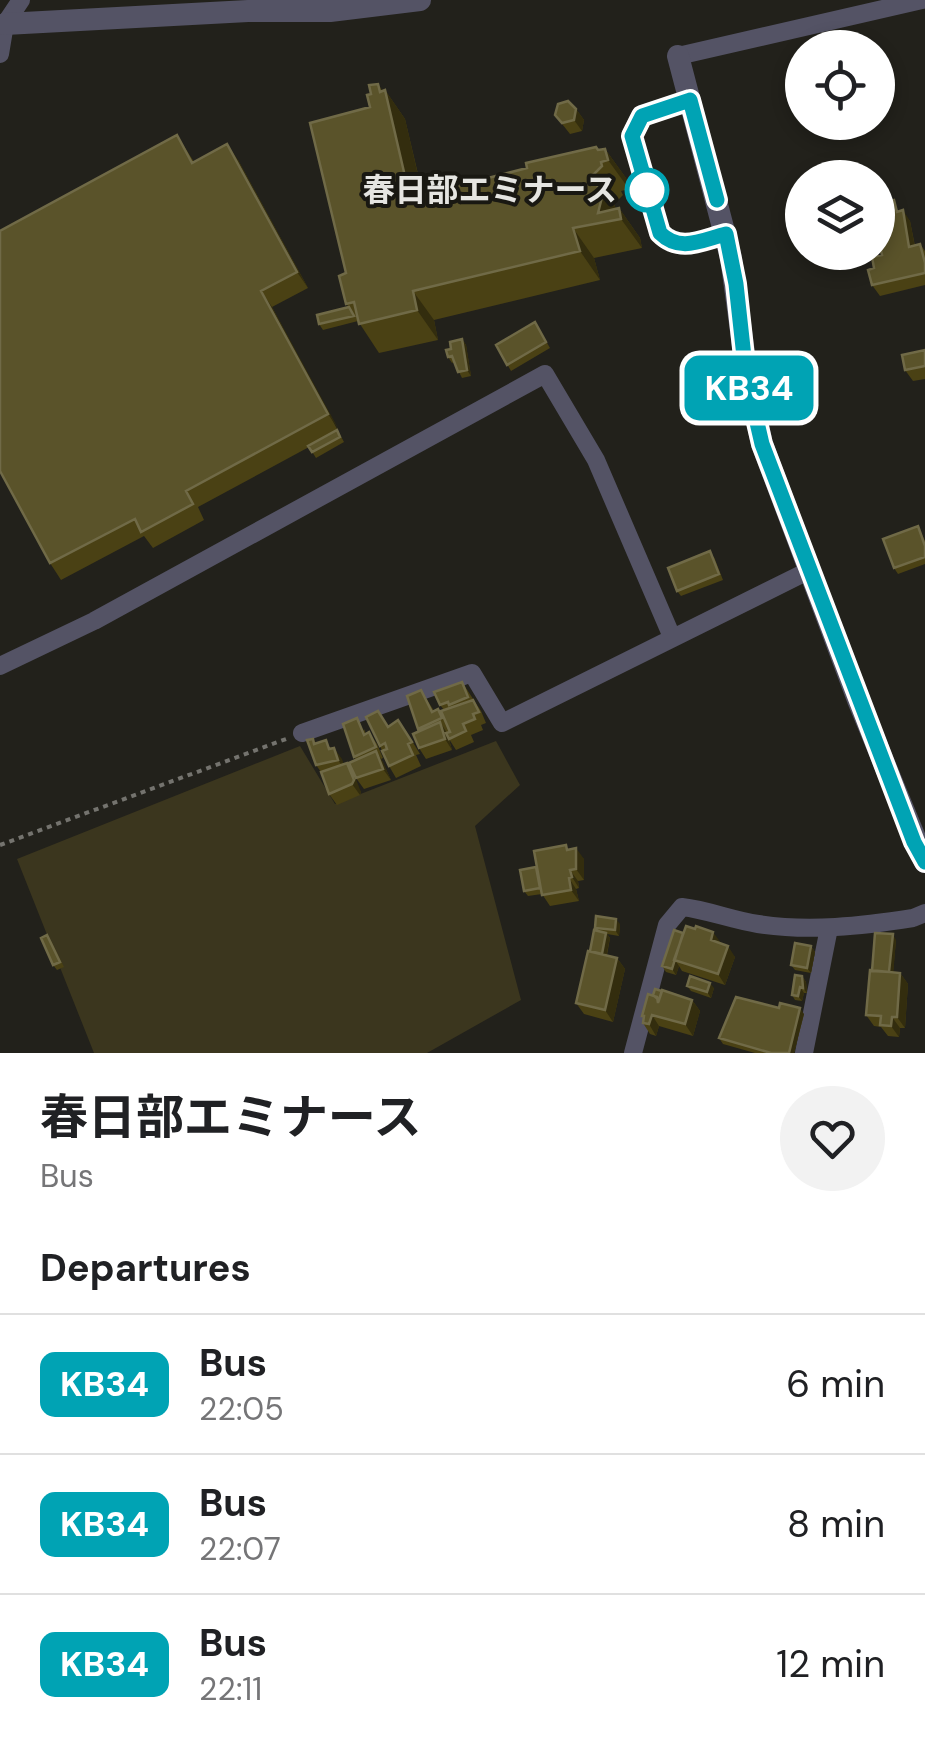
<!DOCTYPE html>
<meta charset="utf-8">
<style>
:root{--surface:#fff;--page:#f2f2f2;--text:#202124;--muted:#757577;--line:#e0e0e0}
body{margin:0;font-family:"DM Sans","Noto Sans JP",sans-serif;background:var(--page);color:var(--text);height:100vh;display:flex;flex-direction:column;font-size:38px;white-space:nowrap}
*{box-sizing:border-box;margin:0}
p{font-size:32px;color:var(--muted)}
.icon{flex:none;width:55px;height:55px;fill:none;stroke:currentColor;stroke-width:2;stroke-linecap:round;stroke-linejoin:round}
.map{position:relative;height:1053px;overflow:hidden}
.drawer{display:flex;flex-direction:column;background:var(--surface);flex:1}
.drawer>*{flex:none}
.badge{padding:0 20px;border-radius:15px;font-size:35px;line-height:65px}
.tools{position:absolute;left:785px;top:30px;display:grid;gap:20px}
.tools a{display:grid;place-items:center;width:110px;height:110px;border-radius:50%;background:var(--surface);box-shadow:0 5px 15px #0003;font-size:50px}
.map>.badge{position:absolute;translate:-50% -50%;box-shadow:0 0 0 5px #fff}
h2{padding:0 40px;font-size:38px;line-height:90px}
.round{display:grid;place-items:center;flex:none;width:105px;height:105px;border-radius:52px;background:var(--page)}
.head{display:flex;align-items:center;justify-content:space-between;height:170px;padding:0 40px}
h1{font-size:48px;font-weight:700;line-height:75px}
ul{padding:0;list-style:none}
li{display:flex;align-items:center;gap:30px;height:140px;padding:0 40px;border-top:2px solid var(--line)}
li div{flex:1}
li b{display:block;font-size:38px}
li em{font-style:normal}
li .badge{min-width:110px;font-weight:700;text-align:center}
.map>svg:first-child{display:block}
.green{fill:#3b361e}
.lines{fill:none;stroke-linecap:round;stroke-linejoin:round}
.path{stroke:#74736e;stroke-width:4;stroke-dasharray:5 5;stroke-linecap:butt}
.service{stroke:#545365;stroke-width:9}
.minor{stroke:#545365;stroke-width:18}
.tertiary{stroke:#545365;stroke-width:22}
.wall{fill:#4a4114}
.shaded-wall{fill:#332d0e}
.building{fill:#5a532a;stroke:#706a47;stroke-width:2.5}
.line-casing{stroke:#fff;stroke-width:22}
.line{stroke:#00a3b4;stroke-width:15}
.stop-dot{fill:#fff;stroke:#00a3b4;stroke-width:5}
.labels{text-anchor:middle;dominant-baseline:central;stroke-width:8;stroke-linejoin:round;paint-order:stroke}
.stop-label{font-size:32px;font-weight:bold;fill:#e5e5e1;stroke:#191812;text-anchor:end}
</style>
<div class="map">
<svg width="925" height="1053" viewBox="0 0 925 1053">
<rect width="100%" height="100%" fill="#22211b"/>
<!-- green -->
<path class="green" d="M496 741 520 785 475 826 521 1000 427 1053H94L17 859 300 746 335 804Z"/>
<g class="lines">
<!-- path -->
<path class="path" d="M0 845 286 739"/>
<!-- service -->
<path class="service" d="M686 101 642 115 632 137 660 233C679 252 699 241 723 235"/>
<!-- minor -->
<path class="minor" d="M0 54 5 24 21 0
M678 56 922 0
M0 666 94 621 545 374 596 460 672 637
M302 733 472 673 502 723 810 570
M633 1053 667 925 682 907C708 910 732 920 758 924 809 932 862 926 913 918L925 913
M804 1053 829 928"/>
<!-- tertiary -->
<path class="tertiary" d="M5 24 248 11H330L420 0
M678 56 731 258 747 375 762 444 858 700 925 862"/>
</g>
<!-- wall -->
<path class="wall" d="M385 90 405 119 423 195 605 149 626 178 629 189 621 191 623 195 614 204 616 209 619 208 640 238 642 248 594 258 600 280 434 320 438 340 379 353 358 321 323 330 319 324 349 307 346 304V273L370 107Z
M576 109 584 120 582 131 570 134 555 115Z
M177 135 194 162 238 160 308 288 272 307 344 442 316 458 309 447 198 507 204 520 153 548 144 536 61 580 50 563Z
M878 205 901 211 910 221 915 246 920 244 925 251V285L880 296 872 285 874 268 882 255 878 250Z
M535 322 550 348 511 371 496 345Z
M462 339 466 345 471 376 462 378 454 362 452 363 448 357 451 349Z
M925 350V379L913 381 905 370Z
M918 526 925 541V564L898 574 894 568Z
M714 557 723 580 681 596 677 591Z
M462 682 481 711 486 723 481 725 483 730 471 735 474 742 456 750 449 739 452 750 426 759 419 748 420 731 418 729 421 690 434 711 444 717V710L440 705Z
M389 726 406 731 420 754 416 755 421 766 396 778 389 766 380 746Z
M364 729 366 734 369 732 377 744 383 758 381 759 391 780 364 789 356 778V760L354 757Z
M313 739 316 743 332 748H334L361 792 360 795 337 805 329 794 321 772 316 765Z
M569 850 584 859V880L578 881 579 888 576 889 579 901 550 906 542 894 528 896 524 891 536 867Z
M620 924 619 936 607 934 610 938 607 955 617 958 625 969 613 1022 584 1014 576 1003 597 931 595 928Z
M683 933 721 943 735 957 725 985 682 971 679 966 676 975 666 972 662 966Z
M896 940 893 972 900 973 908 984 905 1028H900L899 1037 888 1036 881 1027 874 1026 866 1015 872 971Z
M51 941 64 967 57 970 53 965Z
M811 946 815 952 811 973 795 970 791 965Z
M802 976 806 982 807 993H804L802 1001 795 1000 792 995Z
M687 986 714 988 711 998 691 991Z
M692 1000 700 1011 693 1036 659 1026 656 1036 650 1034 643 1023 644 1019 642 1016Z
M779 1008 804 1014 794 1053H755L723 1044 719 1038Z"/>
<!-- shaded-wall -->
<path class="shaded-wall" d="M378 84 386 95 385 90 405 119 430 227 410 198Z
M576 109 584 120 582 131 574 120Z
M227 144 238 160 308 288 297 272Z
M605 149 626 178 629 189 608 160Z
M593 175 614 204 620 219 598 213Z
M619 208 640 238 642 248 621 219Z
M903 210 910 221 917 258 909 247Z
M573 228 594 258 600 280 580 251Z
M261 291 272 307 339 430 328 414Z
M413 291 434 320 438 340 417 310Z
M462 339 466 345 471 376 467 370Z
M440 722 447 733 452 750 445 739Z
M334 748 342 759 346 771 338 760Z
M376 751 383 762 391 780 383 769Z
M347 763 354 774 361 792 360 795 352 784Z
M576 848 584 859V880L576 869Z
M570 870 578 881 579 888 572 877Z
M569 878 576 889 579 901 571 890Z
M616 919 620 924 619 936 615 930Z
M713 932 721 943 711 940Z
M606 933 610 938 605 962 601 956Z
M893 934 896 940 893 977 889 972Z
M728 946 735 957 725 985 718 974Z
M811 946 815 952 811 973 807 968Z
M617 958 625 969 613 1022 605 1010Z
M675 960 679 966 676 975 672 969Z
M900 973 908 984 905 1028 897 1017Z
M802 976 806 982 807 993 803 988Z
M710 983 714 988 711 998 707 992Z
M800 987 804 993 802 1001 798 996Z
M692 1000 700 1011 693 1036 685 1024Z
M800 1008 804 1014 794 1053H789Z
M652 1015 659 1026 656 1036 649 1024Z
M892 1017 900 1028 899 1037 891 1026Z"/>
<!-- building -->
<path class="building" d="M378 84 380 92 385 90 410 198 527 168 526 163 596 147 598 150 605 149 608 160 601 162 602 166 593 175 602 197 598 213 619 208 621 219 573 228 580 251 413 291 417 310 359 324 354 302 346 304 339 276 346 273 310 123 370 107 367 95 371 94 369 85Z
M568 101 576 109 574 120 562 123 555 115 558 104Z
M177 135 192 163 227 144 297 272 261 291 328 414 186 491 193 504 141 532 135 519 50 563 0 471V231Z
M894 200 897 212 903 210 909 247 920 244 925 263V273L872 285 868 270 874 268 872 257 882 255 879 241 878 242V205Z
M349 307 354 316 319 324 317 315Z
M535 322 546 342 507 365 496 345Z
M462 339 467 370 458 372 452 356 448 357 446 350 451 349 450 342Z
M925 350V366L905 370 902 355Z
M337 430 340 437 312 452 308 446Z
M918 526 925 546V557L894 568 883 539Z
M710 551 719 574 677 591 668 568Z
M462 682 468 697 449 705 448 702 440 705 434 692Z
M421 690 432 712 438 709 442 718 418 729 407 696Z
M473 700 479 712 473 714 475 719 463 724 466 731 449 739 446 733 450 732 441 711Z
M378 711 388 727 398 720 412 742 408 744 413 755 389 766 382 751 387 749 385 743 380 746 366 717Z
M357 718 364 735 369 732 376 747 354 757 343 724Z
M440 722 445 739 419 748 413 734Z
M313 739 314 744 326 740 329 749 334 748 338 760 316 765 307 740Z
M376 751 383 769 356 778 349 763Z
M347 763 354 780 352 784 329 794 321 772Z
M566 845 567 850 576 848V869L570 870 572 877 569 878 571 890 542 895 534 851Z
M536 867 540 888 524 891 520 870Z
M596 916 616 919 615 930 595 928Z
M686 926 695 929 696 926 713 932 711 940 728 946 718 974 674 960Z
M594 930 606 933 602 954 590 951Z
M674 930 683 933 672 969 662 966Z
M875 933 893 934 889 972 872 971Z
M47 935 60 962 53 965 41 938Z
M795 943 811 946 807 968 791 965Z
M588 951 617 958 605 1010 576 1003Z
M870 970 900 973 897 1017H892L891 1026 880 1025 881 1016 866 1015Z
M795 975 802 976 803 988 800 987 798 996 792 995Z
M690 976 710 983 707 992 687 986Z
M655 989 662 991 659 1000 653 995Z
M662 990 692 1000 685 1024 652 1015 649 1024 643 1023 644 1016H642L648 994 657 997 658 1003Z
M736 997 779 1008 780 1003 800 1008 789 1053H771L719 1038Z"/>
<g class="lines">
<!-- line casing -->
<g class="line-casing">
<path id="line" d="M717 200 690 100 642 116 632 136 660 233C680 253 702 240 726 234L736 284 746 375 762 444 914 842 925 862"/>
</g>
<!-- line -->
<use href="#line" class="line"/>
</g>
<!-- markers -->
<circle class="stop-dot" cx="647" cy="190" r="20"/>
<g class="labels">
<!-- stop labels -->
<g class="stop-label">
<text x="617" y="190">春日部エミナース</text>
</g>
</g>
</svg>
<div class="tools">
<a><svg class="icon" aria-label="locate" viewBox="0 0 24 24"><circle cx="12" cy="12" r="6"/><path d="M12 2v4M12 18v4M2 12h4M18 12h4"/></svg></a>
<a><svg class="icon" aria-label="layers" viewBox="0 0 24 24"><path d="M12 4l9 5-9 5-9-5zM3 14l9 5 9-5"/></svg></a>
</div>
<b class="badge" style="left:749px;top:388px;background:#00a3b4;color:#fff">KB34</b>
</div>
<section class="drawer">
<div class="head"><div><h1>春日部エミナース</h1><p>Bus</p></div><a class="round"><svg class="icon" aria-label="heart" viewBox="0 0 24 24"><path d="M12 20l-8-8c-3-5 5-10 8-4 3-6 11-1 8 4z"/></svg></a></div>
<h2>Departures</h2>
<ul>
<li><span class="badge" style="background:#00a3b4;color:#fff">KB34</span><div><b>Bus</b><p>22:05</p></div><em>6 min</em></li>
<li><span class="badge" style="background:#00a3b4;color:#fff">KB34</span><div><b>Bus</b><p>22:07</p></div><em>8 min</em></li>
<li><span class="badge" style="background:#00a3b4;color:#fff">KB34</span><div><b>Bus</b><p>22:11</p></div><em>12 min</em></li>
</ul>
</section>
